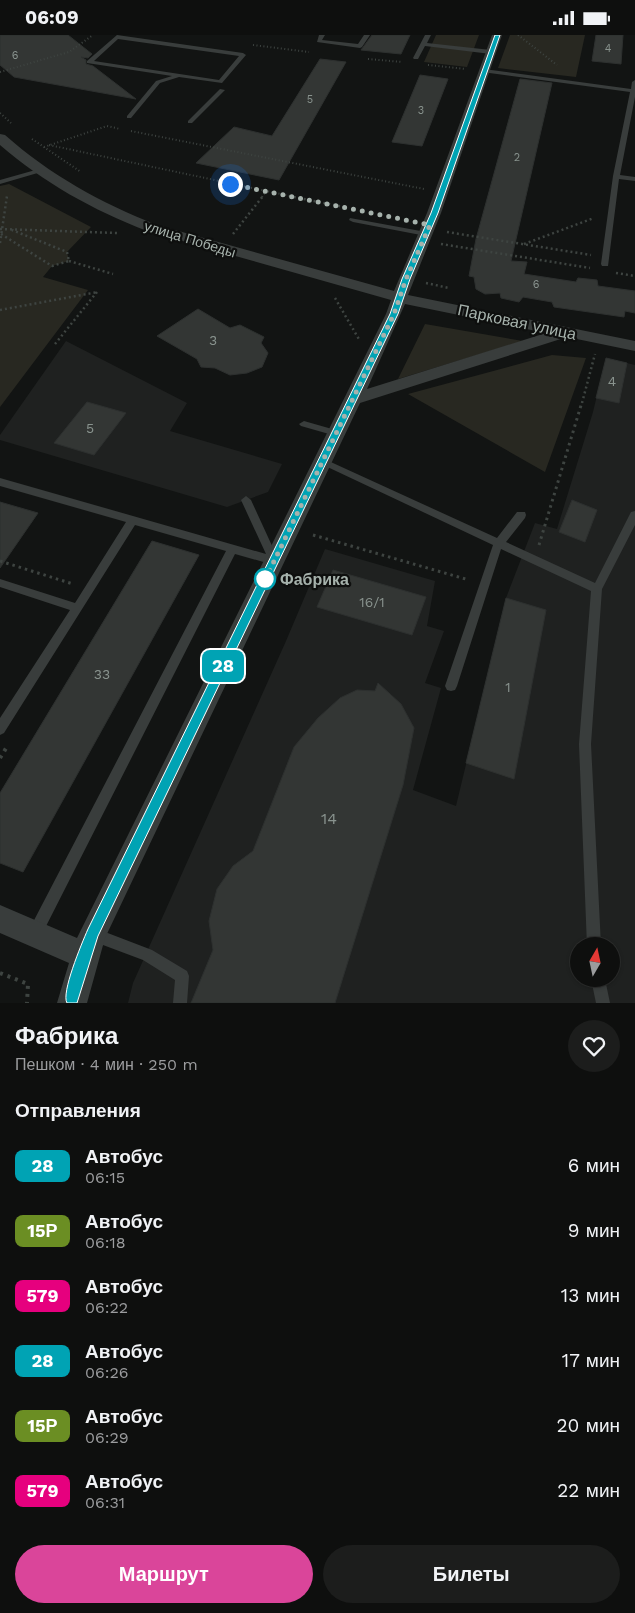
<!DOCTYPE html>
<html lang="ru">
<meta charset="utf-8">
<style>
:root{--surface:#0e0f0e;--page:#1c1d1c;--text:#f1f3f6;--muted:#9b9c9e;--line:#2e2f2e;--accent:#da459a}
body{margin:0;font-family:"Work Sans",sans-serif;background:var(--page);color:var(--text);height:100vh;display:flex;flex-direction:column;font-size:19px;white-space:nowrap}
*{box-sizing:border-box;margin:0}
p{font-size:16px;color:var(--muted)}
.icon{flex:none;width:28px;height:28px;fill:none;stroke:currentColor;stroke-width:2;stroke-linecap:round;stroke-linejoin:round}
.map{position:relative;height:968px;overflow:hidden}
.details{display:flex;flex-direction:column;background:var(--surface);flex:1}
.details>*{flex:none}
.badge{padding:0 10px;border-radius:8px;font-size:18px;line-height:32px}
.needle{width:32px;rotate:9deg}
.tools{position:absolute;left:570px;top:902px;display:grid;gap:10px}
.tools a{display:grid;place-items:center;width:50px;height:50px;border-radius:50%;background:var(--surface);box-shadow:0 1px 4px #0004,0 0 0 1px var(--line);font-size:25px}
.you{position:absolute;width:25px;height:25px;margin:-12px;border:4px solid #fff;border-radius:50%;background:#1a73e8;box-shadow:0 0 0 8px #1a73e833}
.map>.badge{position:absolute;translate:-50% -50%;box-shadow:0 0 0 2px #fff}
h2{padding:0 15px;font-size:19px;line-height:45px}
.round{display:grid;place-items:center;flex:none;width:52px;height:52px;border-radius:26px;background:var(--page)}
.overview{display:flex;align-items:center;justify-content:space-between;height:85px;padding:0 15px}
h1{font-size:24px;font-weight:800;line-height:38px}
.button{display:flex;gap:10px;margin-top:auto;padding:10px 15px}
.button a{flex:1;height:58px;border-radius:30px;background:var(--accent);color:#fff;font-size:20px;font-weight:800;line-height:58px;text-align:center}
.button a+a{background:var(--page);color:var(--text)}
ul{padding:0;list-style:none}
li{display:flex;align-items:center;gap:15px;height:65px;padding:0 15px}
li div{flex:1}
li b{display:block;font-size:19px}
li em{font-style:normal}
li .badge{min-width:55px;font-weight:700;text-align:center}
.status{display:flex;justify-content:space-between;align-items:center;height:35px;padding:0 25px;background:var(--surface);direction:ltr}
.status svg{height:14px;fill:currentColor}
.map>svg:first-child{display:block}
.built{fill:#1f2120;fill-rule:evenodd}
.green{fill:#282821}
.building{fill:#333634;stroke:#2d302f}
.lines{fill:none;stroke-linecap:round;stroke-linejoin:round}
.path-far3{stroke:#3e4441;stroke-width:2;stroke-dasharray:1 2.5;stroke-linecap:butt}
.path-far2{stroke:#3e4441;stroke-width:2.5;stroke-dasharray:2 3;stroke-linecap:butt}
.path-far1{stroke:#3e4441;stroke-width:3;stroke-dasharray:2.5 4;stroke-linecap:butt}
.path{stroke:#3e4441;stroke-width:4;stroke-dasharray:3 5;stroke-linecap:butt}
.service{fill:#393d3c;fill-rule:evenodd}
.minor{fill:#393d3c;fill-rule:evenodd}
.line{fill:#00a3b4;stroke:#fff}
.walk{stroke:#a6b2ac;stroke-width:5;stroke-dasharray:0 9}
.stop-dot{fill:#fff;stroke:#00a3b4;stroke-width:2.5}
.labels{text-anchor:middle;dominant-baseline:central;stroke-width:4.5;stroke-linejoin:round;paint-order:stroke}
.far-number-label{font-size:11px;fill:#89938e}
.far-street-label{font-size:14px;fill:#a6b2ac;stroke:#0e0f0e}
.number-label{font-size:14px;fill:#89938e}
.street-label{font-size:16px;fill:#a6b2ac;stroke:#0e0f0e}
.stop-label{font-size:16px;font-weight:bold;fill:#a6b2ac;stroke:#0e0f0e;text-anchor:start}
.near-number-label{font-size:16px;fill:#89938e}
</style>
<div class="status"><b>06:09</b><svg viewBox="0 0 49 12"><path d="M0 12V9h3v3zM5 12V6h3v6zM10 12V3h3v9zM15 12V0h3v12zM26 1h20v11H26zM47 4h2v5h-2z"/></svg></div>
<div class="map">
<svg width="635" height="968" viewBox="0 0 635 968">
<rect width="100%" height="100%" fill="#121413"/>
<!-- built -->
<path class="built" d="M66 306 187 368 170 396 282 429 268 457 227 472 0 405V400Z
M606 323 635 330V968H128L133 948 286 606 325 514 435 546 427 591 444 596 425 648 441 653 413 755 456 771 506 563 535 488 557 494 593 377ZM579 911H611V944H579Z"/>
<!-- green -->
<path class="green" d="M436 0H479L467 32 424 27Z
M510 0H585L576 42 498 33Z
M9 149 91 192 67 217 69 226 52 231 43 242 88 255 0 372V151Z
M425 289 523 306 398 344Z
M552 320 586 323 545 437 408 359Z"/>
<!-- building -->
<path class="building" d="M0 0H68L92 19 88 23 81 22 86 25V29L93 31 136 64 14 42 0 30Z
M372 0H410L401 19 361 15Z
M596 0H623L621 29 592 26Z
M320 24 346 27 279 145 196 128 234 92 272 101Z
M420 40 448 44 422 111 392 107Z
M520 44 552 48 511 226 527 227 524 239 576 247 578 243 597 245 598 251 635 256V278L625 276 624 282 554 272 552 267 523 262 519 267 501 263 500 258 485 259 476 254 474 242 469 241 476 204Z
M198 274 230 293 240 290 264 302 261 308 268 318 262 332 247 338 230 340 215 333 201 332 197 324 157 301Z
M606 323 627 328 619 368 596 363Z
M87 367 126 378 94 420 54 408Z
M572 465 597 475 585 507 559 497Z
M0 467 38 478 0 533Z
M152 506 199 520 23 837 0 828V758Z
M333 535 426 562 412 600 317 572Z
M506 563 546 575 514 744 466 728Z
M378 648 401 669 414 693 403 750 335 968H191L213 915 209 886 217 854 233 831 253 816 294 712 318 683 340 663 357 655 375 656Z"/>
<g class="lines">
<!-- path-far3 -->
<path class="path-far3" d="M518 0 557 30
M253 10 309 17
M368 24 402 27
M428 30 466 34
M0 37 69 17 93 0
M0 78 11 88
M131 96 424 154
M32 104 81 137
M49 110 295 162
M44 112 107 91 120 94
M262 162 266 156"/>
<!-- path-far2 -->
<path class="path-far2" d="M289 161 344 172
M0 194 117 198
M447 197 591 220
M1 199 52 231 69 226 67 217 12 195
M233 199 263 161
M0 208 7 161
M441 209 590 233
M524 209 594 183
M69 226 113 239
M616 238 635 241
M426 248 449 253
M335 263 360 306
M0 275 98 257
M55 309 97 257
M582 368 595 319"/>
<!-- path-far1 -->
<path class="path-far1" d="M313 500 469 545
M539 510 582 367
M0 526 73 549"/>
<!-- path -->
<path class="path" d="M0 723 8 710
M0 938 28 949 27 968"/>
<!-- service -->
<path class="service" d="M117 0 243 18 246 20 222 48 179 42 160 48 131 83H127V81L156 46 172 41 87 28V26ZM118 4 239 21 219 45 94 26Z
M319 0H325L322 5 358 9 364 0H370L362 12 360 13 317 7Z
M425 0H431L427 8 491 15 494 17 491 19 425 11 418 24H414L413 23Z
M484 34 631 54 632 47 635 45V62L620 140 635 142V146L619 144 608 231H602L601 229 613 141 630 57 482 37 481 36Z
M220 54 225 55 192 88H188V86Z
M39 134 41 135V137L0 149V145Z
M350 183 426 197 430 199 426 201 353 187 349 185Z
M304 386 339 396 341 398 336 401 301 391 299 389Z
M322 423 497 503 517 477H525L526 480 525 483 506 507 595 548 631 477 635 476V490L602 554 591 709 601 911H587L579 709 591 556 501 514 457 651 455 655 451 656 447 655 445 651 493 510 319 428 317 426Z
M0 443 266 519 241 465 246 461 251 465 279 526 278 529 274 530 235 519 40 903 35 905 30 903 28 898 30 893 226 516 135 490 4 698 0 700V683L70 575 0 552V544L75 568 126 487 0 451Z
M92 892 152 915 187 936 189 941 187 968H173L175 945 143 925 87 904 85 899 87 894Z
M591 944H605L610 968H596Z"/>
<!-- minor -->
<path class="minor" d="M492 0H502L441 178 408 260 635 306V316L567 302 360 368 105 903 87 968H57L69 928 0 898V870L77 903 386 279 391 265 147 196C93 175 44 148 0 110V99L5 100C50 140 101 168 157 190L394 256 427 178ZM405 269 546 298 367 354Z"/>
</g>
<!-- line -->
<path class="line" d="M495 0H500L438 178 410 244 398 279 98 901 77 968H67C61 958 81 910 88 894L390 279 402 244 431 178Z"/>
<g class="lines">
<!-- walk -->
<path class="walk" d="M230 149 430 190 406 244 394 279 264 547 265 544"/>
</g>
<!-- markers -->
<circle class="stop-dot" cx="265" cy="544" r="10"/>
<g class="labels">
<!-- far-number labels -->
<g class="far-number-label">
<text x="608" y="13">4</text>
<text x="15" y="20">6</text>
<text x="310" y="64">5</text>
<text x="421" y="75">3</text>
<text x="517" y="122">2</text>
<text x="536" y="249">6</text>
</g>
<!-- far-street labels -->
<g class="far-street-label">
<text transform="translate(190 204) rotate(17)">улица Победы</text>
</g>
<!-- number labels -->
<g class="number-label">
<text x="213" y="305">3</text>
<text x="612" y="346">4</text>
<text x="90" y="393">5</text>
<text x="372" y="567">16/1</text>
<text x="102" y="639">33</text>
<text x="508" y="652">1</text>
</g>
<!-- street labels -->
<g class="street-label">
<text transform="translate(517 287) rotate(12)">Парковая улица</text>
</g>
<!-- stop labels -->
<g class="stop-label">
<text x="280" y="544">Фабрика</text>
</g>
<!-- near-number labels -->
<g class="near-number-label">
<text x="329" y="783">14</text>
</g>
</g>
</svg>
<div class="tools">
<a><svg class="needle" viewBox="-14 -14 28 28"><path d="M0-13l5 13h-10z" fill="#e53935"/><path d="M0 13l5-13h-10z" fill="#9b9c9e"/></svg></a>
</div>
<div class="you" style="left:230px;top:149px"></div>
<b class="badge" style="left:223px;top:631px;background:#00a3b4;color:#fff">28</b>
</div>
<section class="details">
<div class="overview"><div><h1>Фабрика</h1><p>Пешком · 4 мин · 250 m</p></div><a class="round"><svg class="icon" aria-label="heart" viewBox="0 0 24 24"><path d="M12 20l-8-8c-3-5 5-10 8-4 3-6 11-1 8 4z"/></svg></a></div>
<h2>Отправления</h2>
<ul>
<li><span class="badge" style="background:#00a3b4;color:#fff">28</span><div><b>Автобус</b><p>06:15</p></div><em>6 мин</em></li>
<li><span class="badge" style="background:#6b8e23;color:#fff">15Р</span><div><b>Автобус</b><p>06:18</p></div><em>9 мин</em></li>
<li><span class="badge" style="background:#e6007e;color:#fff">579</span><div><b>Автобус</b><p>06:22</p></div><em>13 мин</em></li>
<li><span class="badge" style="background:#00a3b4;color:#fff">28</span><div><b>Автобус</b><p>06:26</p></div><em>17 мин</em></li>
<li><span class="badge" style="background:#6b8e23;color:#fff">15Р</span><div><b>Автобус</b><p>06:29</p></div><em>20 мин</em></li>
<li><span class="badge" style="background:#e6007e;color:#fff">579</span><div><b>Автобус</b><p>06:31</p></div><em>22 мин</em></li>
</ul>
<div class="button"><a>Маршрут</a><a>Билеты</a></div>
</section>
